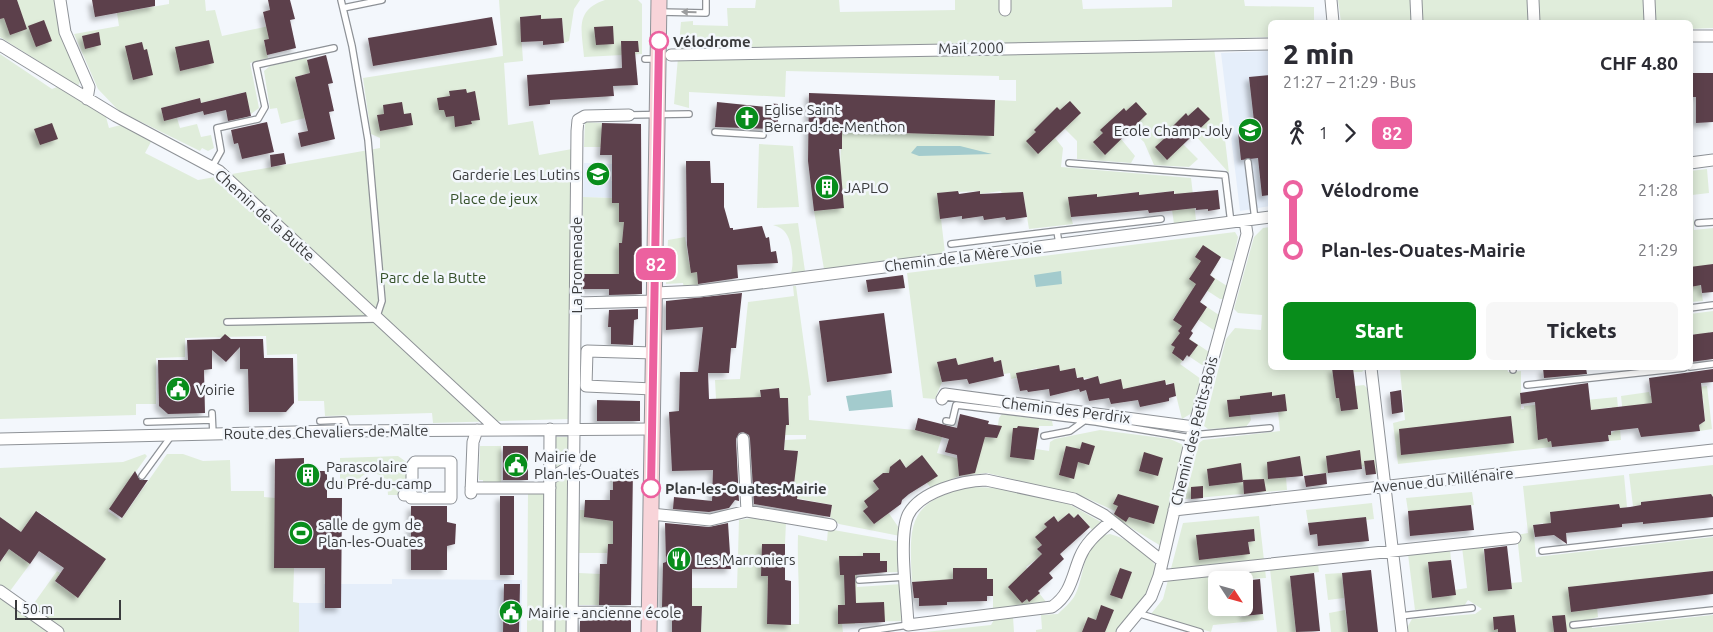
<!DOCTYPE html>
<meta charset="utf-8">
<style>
:root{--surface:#fff;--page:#f7f7f7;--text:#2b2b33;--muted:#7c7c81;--accent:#088d1b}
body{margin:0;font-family:Ubuntu,sans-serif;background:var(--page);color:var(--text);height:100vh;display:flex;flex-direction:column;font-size:19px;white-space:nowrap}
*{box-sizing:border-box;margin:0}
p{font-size:16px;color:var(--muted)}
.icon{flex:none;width:28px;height:28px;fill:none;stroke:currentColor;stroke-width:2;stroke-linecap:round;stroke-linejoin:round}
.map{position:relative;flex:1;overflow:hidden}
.drawer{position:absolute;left:1268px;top:20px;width:425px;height:350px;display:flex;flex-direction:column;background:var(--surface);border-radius:8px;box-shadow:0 2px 12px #0003}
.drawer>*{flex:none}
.badge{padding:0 10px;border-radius:8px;font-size:18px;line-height:32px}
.needle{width:32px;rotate:126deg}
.buttons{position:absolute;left:1208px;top:571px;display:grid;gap:10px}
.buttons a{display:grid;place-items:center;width:45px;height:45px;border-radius:8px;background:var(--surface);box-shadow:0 2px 12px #0003;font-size:25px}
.scale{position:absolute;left:15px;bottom:12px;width:106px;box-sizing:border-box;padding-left:5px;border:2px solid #3a3b3d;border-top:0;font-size:14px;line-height:18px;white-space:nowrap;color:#3a3b3d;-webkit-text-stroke:4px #f3f7fc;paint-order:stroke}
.map>.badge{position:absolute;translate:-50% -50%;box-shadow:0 0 0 2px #fff}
.legs{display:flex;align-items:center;gap:8px;height:55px;padding:0 15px;font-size:16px}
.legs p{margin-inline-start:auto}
.headline{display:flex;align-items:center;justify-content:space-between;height:85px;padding:0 15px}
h1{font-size:28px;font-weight:800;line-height:38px}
.button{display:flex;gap:10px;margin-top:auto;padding:10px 15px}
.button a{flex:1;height:58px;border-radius:8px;background:var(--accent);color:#fff;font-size:20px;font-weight:800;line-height:58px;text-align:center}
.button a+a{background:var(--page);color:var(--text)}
ul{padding:0 15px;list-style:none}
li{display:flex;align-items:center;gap:18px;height:60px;font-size:19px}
li i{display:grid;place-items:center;width:8px;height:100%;margin:0 6px;background:currentColor}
li i::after{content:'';width:12px;height:12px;margin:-6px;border:4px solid;border-radius:50%;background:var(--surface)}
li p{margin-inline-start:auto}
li:first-child i{background:linear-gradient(#0000 50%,currentColor 0)}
li:last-child i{background:linear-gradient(currentColor 50%,#0000 0)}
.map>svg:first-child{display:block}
.built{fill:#e5eefa}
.green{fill:#e0eddb;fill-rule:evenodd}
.water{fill:#a3cbcd}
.building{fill:#5c404b;filter:url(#shadow)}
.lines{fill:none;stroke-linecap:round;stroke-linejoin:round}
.lane-casing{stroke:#8e9297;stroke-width:8}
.street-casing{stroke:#8e9297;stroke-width:13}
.secondary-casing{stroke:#8e9297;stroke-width:17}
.lane{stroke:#fff;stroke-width:5.5}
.street{stroke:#fff;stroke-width:11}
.secondary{stroke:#f8d4d9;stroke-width:15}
.oneway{fill:#9c9d9e}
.line-1-casing{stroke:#fff;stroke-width:11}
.line-1{stroke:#ec619f;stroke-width:8}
.stop-1-dot{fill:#fff;stroke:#ec619f;stroke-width:2.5}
.labels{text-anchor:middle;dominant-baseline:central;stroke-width:5;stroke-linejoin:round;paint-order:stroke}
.stop-label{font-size:15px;font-weight:bold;fill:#3a3b3d;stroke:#f3f7fc;text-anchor:start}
.street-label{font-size:15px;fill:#3a3b3d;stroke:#f3f7fc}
.poi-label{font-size:15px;fill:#3a3b3d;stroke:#f3f7fc;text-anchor:start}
.park-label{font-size:15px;fill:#345028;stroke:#f3f7fc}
</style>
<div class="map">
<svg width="1713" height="632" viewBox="0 0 1713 632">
<defs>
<filter id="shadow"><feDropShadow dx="-4" dy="4" stdDeviation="2.5" flood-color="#0004"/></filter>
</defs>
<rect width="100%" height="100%" fill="#f3f7fc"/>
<!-- built -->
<path class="built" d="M1270 51V206L1240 211 1221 53Z
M584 163 616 164V167H612L611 181H616V198L583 197Z
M392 579 522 580 521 632H299V603H323L324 584H392Z"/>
<!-- green -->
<path class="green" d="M0 0H55L62 34 80 82 78 86 0 37Z
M169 0H205L206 11 215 10 222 36 269 26 272 39 264 41 268 58 250 63 259 108 251 114 245 92 201 103 200 98 161 108 164 120 177 118 180 128 197 124 201 137 211 135 214 148 208 151 202 148 200 151 119 111 98 89 74 34 119 26 117 13 169 4Z
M499 0H580L574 9 569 41 564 43 562 18 541 19V15L520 17 523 61 504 63 508 125 533 121 539 155 572 149 569 419 433 423 432 413 325 416 324 401H298L297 354 267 355 266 336 185 338V357L156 358V404H136V415L0 419V54L52 89 57 87 106 117 109 128 121 125 152 140 145 153 198 180 380 148V138L371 134 363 78 503 56Z
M605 0H638L642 4V54L584 57C582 31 574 10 605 0Z
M756 0H839L840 12 955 10V0H1082L1083 9 1172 7V0H1244L1245 6 1314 7V22H1270V37L1213 39 1229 173 1194 134 1183 144 1198 159 1189 167 1154 165 1144 142 1131 130 1121 139 1135 156 1131 163 1077 159V141L1065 129 1055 138 1063 148 1061 167 1191 178 1196 220 1174 224 1172 210 1177 209 1174 191 1139 195V192L1111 195 1071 217 1073 224 1029 229 1023 192 1002 194 1001 191 980 194V191L938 193 945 253 824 269 814 211 844 207 840 166 842 131 994 135 995 100 1016 101V80H999V76L786 71 785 97 689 92V108L674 104 681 22 693 21V25L728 26 727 8H755Z
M1338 0H1713V28L1690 29V22H1341Z
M307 57 310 73 295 77 305 118 281 124 277 108 270 109 264 71 270 66Z
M585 122 602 123V147H584Z
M759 144 793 146 799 207 757 208Z
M1707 169 1709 193 1692 195 1694 230 1713 228V264L1697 267 1703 301 1690 302V171Z
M583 197 612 198V203H619V222H624L627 243H619V274H582Z
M798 223 805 271 790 275C795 267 792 243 787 235 784 229 779 227 773 225Z
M1270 227V368H1366L1362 372H1353L1355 386 1364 385 1368 389 1379 473 1366 475 1364 466 1345 469V471L1286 477 1287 490 1185 499 1199 443 1203 440 1280 431 1278 412 1250 415 1251 420 1246 427 1208 429 1204 426 1226 339 1235 328 1261 330 1262 315 1238 313 1234 309 1254 237 1263 228Z
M1235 232 1238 237 1233 261 1221 257 1210 275 1227 286 1223 299H1220L1197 284 1189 295 1219 315 1215 331 1181 308 1173 319 1182 326 1178 331 1209 352 1206 365H1202L1187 355 1180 364 1201 379 1192 413 1182 419 1173 383 1123 389 1100 386 1098 377C1083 380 1075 377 1060 371L1059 366 1039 377 1037 368 1023 372 1024 376 1011 379 1010 373 1004 374 1001 361 994 362 993 357 958 366 956 358 937 362 942 382 935 399 923 398 907 273Z
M685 237 689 263 723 255 697 272 699 287 684 288 683 283 666 284 668 240Z
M793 286H796L811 395 808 396 809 420 915 430 942 437 937 453 964 460 985 437 996 438 999 418 1002 414 1052 421 1053 426H1039L1036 449 1049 451 1050 442 1055 439 1100 430 1170 439 1186 446 1161 546 1113 517 1115 511 1082 496 987 473 959 476 931 488 914 467 909 471 901 461 889 478 883 473 873 481 882 492 877 496 899 528 900 536 839 524 830 517 832 505 796 498 793 484 783 463 785 440 806 439V435H781V425H789L788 398H780L778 388 760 390 761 398 716 399 715 380 740 379 748 302 794 296Z
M1713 311V332H1709L1710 336 1695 338V334H1690V314Z
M1389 368H1507L1508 372 1521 371V409H1524V406L1617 397 1621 440 1609 441 1608 435 1615 431 1612 407 1587 411 1538 439 1547 438 1548 441H1551L1552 447 1398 464 1393 423 1405 420 1400 370Z
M1707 386 1712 429 1700 431 1699 425 1705 421 1703 397 1677 401 1624 424 1621 396 1649 392 1650 396 1654 395V392Z
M554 437H569L567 632H527L528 492H554Z
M480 446H501V484L483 483V480H479Z
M145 454 147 456 108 511 121 520 167 454H183L203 461 230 460 231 491H264V497L275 498 274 568H294L293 602 299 603V632H0V598L43 628 49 618 32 606 57 571 60 573 55 582 78 597 105 559 37 511 21 532 0 517V468L123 462Z
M398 456 412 466 404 495H388L387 481C375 468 360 470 355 488H340V458Z
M1713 465V497L1711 494 1641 502V505L1633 506 1629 474Z
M1624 475 1627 507 1620 508 1619 504 1550 512 1551 526 1544 527 1543 523 1533 525 1536 557 1713 537V571L1595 587 1598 617 1591 619 1592 628 1713 615V632H1408V626L1412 619 1475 614 1482 609 1468 600 1464 606 1415 610 1408 554 1450 549 1451 560 1428 563 1432 597 1455 595V590L1467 588 1462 547 1483 545 1488 591 1512 589 1511 583 1522 582 1517 535 1528 533 1523 486Z
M971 487 1002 488 1069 504 1101 522 1092 530 1079 514 1074 518 1069 513 1058 522 1054 516 1045 524 1049 530 1047 540 1037 549 1042 555 1026 567 1031 573 1026 577 1047 603 993 610V579L973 583 946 580 912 582C909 524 907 501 971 487Z
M1472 492 1474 505 1408 511 1406 498Z
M1372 503 1374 519 1366 520V517L1308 523 1306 510Z
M579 510 632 511V527H613V544H608L607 553H579Z
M1259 516 1266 578 1216 580V608H1239L1240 617 1263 614 1264 620 1213 625 1211 632 1151 614 1163 599 1183 523ZM1254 529 1255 541 1248 542 1250 554 1196 535Z
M752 518 786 522 785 544H762V573L785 574 784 576 768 580 767 624H799C800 593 797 566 798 535L827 541 828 529 901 542V572L857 573V587L902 584 903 621 855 622V624H842L843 632H701L702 606H691L692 588H737L739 520Z
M1110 534C1126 538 1149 553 1156 567L1150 593 1118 632H1036V630L1042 629 1041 615 1058 614C1063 609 1070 603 1074 597 1085 580 1082 537 1110 534Z
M9 549 30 564 10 591 0 585V562L5 556 4 551Z
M1318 564 1319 572 1290 576 1296 632H1277L1270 569Z
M579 573 600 574 599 605H578Z
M1342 573 1344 598 1328 600 1325 574Z
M1345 610 1348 632H1331L1329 613Z
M1013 617 1014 632H925L991 625 995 618Z"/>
<!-- water -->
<path class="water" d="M917 146H960L992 154 919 156 911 153Z
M1061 271 1062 284 1036 287 1034 275Z
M891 390 893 407 849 411 846 396Z"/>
<!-- building -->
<path class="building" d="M0 0H17L27 29 10 35 4 18 0 19Z
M92 0H155V6L95 17Z
M268 0H290L295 19 290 20 296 48 267 55 264 40 269 39 263 12 270 10Z
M541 15V19L562 18 564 43 543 45V41L521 42 520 17Z
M492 17 497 45 373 66 368 38Z
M44 20 52 41 36 47 28 26Z
M613 26 614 44 596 45 594 27Z
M99 32 101 45 85 49 82 36Z
M209 40 214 63 180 71 175 47Z
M621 41H638L639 52H635L638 85 613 86 614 96 550 100V104L529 106 527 75 622 68Z
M142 42 144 50 147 49 153 75 133 80 125 46Z
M326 55 333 83 328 84 334 111 329 112 335 139 301 147 298 133 308 131 295 77 310 73 307 60Z
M1690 73H1713V122L1696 123V97H1690Z
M1270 75V195L1262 196 1258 158 1241 160 1238 132 1255 130 1249 77Z
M466 89 467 93 475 91 480 120 471 121 472 124 455 127 454 116 446 117 444 110H439L437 98 450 96 449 91Z
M246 92 251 116 228 121 226 110 204 115 203 111 164 121 161 108 200 98 201 103Z
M809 93 995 100 994 136 842 131V149H839L844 208 814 211 808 161Z
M1070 101 1081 113 1038 154 1026 141 1036 132 1034 130 1057 107 1060 110Z
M402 102 404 114 411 113 413 125 380 131 377 115 384 114 383 105Z
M717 102 766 107V103L778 104V126H772V129L715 127Z
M1136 102 1147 114 1105 155 1093 142 1103 133 1100 130 1124 108 1126 111Z
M1198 107 1210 119 1167 160 1155 147 1165 138 1163 136 1186 113 1188 116Z
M267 122 274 152 242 159 238 143 234 144 231 130Z
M52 123 58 139 40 145 34 129Z
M602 123 641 124 642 294 609 295V289H583V274H619V243H622L624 222H619V203H612V155H600Z
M284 153 286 164 271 167 270 155Z
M686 161H710L711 183H724V207L730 228H733V230L762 226 766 238 769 237 771 252 776 251 778 263 737 265 738 278 698 284 697 272 691 273 687 245Z
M1218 190 1220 209 1208 211V209L1196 210V208L1149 213 1148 210 1071 217 1068 197 1097 194V197L1139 192V195L1174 191V194Z
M958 191 959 194 980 191V194L1023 192 1027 217 1006 220 1005 217 984 220 983 216 962 219V216L940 219 937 193Z
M1203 245 1221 257 1210 275 1215 279 1200 302 1207 307 1191 331 1193 333 1189 339 1198 345 1189 357 1187 355 1183 361 1172 353 1175 347 1171 345 1180 333 1178 331 1182 326 1173 320 1196 284 1189 279 1201 261 1195 257Z
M1713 264V292L1702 293 1701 285 1690 287V267Z
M903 275 905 288 868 292 866 280Z
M742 293 736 348H731L729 373H708L709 399 761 397 760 390 779 388 780 398H788L789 425H786L784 450 798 451 794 484H799L797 499 832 505 830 517 754 504 750 439 749 435 743 432 739 433 736 439 739 501 735 500 729 508 709 512 673 509 674 497 712 501 713 470 672 471 669 412 679 411 680 372H698L703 327 666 330V301Z
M638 309V319L634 320 633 345 611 344V327H608L609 310Z
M884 313 892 373 827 382 819 321Z
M1713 332V359L1690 362V335Z
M225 334 231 339H263L264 358H293L294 403 286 412H249L248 369H240V347L226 362 212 350V369L204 370 205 413 168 414 159 406 158 360H188L187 340 220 339Z
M993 357 994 362 1001 360 1004 376 969 384 967 379 942 382 937 362 956 358 958 365Z
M1059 365 1060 371 1075 368 1077 378 1083 377 1084 380 1098 376 1100 384 1121 379 1123 389 1165 380 1166 385 1174 383 1176 396 1169 398V401L1140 407 1138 400 1111 404 1109 398 1089 401 1086 390 1080 392 1079 389 1050 396 1049 389 1028 392 1027 390 1020 391 1016 373Z
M1332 368H1353L1358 409 1341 411 1339 398H1336Z
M1543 368H1586L1587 374 1544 378Z
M1713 369V382L1701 383 1705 421 1699 425 1700 431 1641 437 1638 428 1611 431V435H1608L1609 441 1552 447 1551 441 1548 442 1547 438 1538 440 1535 402 1521 404 1520 393 1588 383 1591 410 1652 403 1649 378Z
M1401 390 1403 412 1392 414 1390 392Z
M1272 392V396L1285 394 1287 411 1229 417 1227 400 1240 399V396Z
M597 400 640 401V421H597Z
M960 414 989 421 988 424 1002 426 997 438 985 437 975 473 959 476 957 455 945 452 949 439 915 430 918 418 957 428Z
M1511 416 1514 443 1401 455 1399 429Z
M1018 426 1039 428 1034 460 1010 457 1013 428H1017Z
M1082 442 1095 446 1089 465 1078 462 1074 479 1059 475 1066 446 1080 449Z
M503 446H528V480H503Z
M1360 450 1362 469 1328 473 1326 456Z
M1144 452 1163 458 1158 476 1139 471Z
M922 455 938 476 909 494 902 500 901 504 874 524 863 511 868 507 864 501 879 489 873 481 883 473H889L890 467 900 459 906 468Z
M1300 456 1303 476 1268 479 1267 462Z
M304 458V471H327V498H342L341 608H325V568H274L275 459Z
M1374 460 1376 474 1366 475 1364 461Z
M1241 463 1243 482 1209 486 1207 469Z
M613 469H633L631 605H599L600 564H607L608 544H613V521L584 517 585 500H610V490H613Z
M135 471 140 480H148L122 518 109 509Z
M1326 473 1327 484 1306 487 1304 476Z
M1264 479 1266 491 1244 494 1243 480Z
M1203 486V498L1191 499V487Z
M1118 494 1159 506 1154 524 1129 517 1126 522 1114 514 1118 506 1113 504Z
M1711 494 1713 497V517L1643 524V522L1622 524V527L1566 533 1567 544 1554 535 1535 537 1533 525 1551 523 1550 512 1619 504 1620 508 1630 507 1641 505V502Z
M500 496H514V575H500Z
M1471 505 1474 530 1410 536 1408 511Z
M411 506H447V522L456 524 455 544 447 546V570H411Z
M36 511 106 559 78 598 55 581 64 568 39 551 30 564 9 549 0 562V517L21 532Z
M1069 513 1074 518 1078 514 1090 527 1060 554 1064 559 1049 573 1053 578 1038 591 1040 593 1029 602 1027 599 1022 603 1008 587 1042 554 1037 549 1042 545 1035 537 1047 527 1044 524 1054 516 1058 522Z
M1366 517 1369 541 1318 546 1317 534 1310 535 1308 523Z
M665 523 709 527 728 523 731 569H692V606H702L701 632H672V606L662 607 663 563 666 562Z
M1254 529 1255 541 1248 542 1250 554 1199 560 1196 535Z
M762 544H785V580L791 581V625L767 624 768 576H761Z
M1507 546 1512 589 1488 591 1484 549Z
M863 553H880V561H887V572L855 575 856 603 884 602 885 622 838 624V605H845L844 575H840L839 556H863Z
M1451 560 1456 595 1432 598 1428 562Z
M953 568H987V579H993V596H987V601L947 602V605L919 606V598H914L912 582 953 579Z
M1120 568 1132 572 1122 599 1110 595Z
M1371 570 1378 632H1348L1342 573Z
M1713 571V594L1571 612 1568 587Z
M1314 573 1320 631 1296 632 1290 576Z
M1260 579 1263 614 1244 616V581Z
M504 584H520L519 632H503Z
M1101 605 1114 610 1105 632H1082L1088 617 1096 620Z
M1514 615 1516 632H1498V629L1494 630 1493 617Z
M1565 615 1567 632H1554L1552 616Z
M598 620H631V632H580V621Z"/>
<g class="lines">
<!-- lane casing -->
<g class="lane-casing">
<path id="lane" d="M343 8 382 0
M660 12 706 13V0
M645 59H658
M629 115 689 114
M715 132 763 135
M1248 162 1255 220
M1069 163 1225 175 1231 223
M212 167 221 151 217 128 258 119 265 107 256 65 334 48
M1698 223 1713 222
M1057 231 1161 219
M951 244 1057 231 1059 244
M1690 308 1713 305
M227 322 376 319 382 301 368 140 352 46 341 0
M1690 367 1713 364
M1513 368V370
M1527 385 1684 368
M212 413 213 434
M320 421 344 420 348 431
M946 421 952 422 956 405 1096 422 1191 438
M147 422 212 420
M1192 435 1270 428
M1044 436 1070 431 1084 421
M142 476 172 435
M1542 551 1713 532
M859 580 906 577
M1137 613 1200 632
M1400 616 1472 608
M1573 625 1713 610
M862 632 908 625"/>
</g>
<!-- street casing -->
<g class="street-casing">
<path id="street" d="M60 0 65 32 89 87 87 99
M1005 0V10
M1331 0 1333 22
M1416 0 1417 22
M1533 0 1534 22
M1649 0 1650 22
M1690 36H1713
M0 45 116 116 219 171 497 429
M671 55 1270 44
M1690 163 1713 160
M655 293 699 291 1270 217
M576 303 655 301
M1371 368 1402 632
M653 389 586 386 587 351 654 353
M942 399 945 394 1194 427
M0 439 336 431 652 429
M743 439 747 511
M415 462H451V498H411L412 495H404L408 491 407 485H412V466Z
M550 479 575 463
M471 488H550
M471 493 473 442 477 430
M1174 510 1713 450
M651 514 710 520 747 511 831 525
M1110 522C1099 532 1086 542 1080 557 1072 576 1071 594 1052 607L908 625C907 598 898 537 908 515 920 491 962 481 986 480L1074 499 1104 515 1162 561
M1159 576 1515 538
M0 591 58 632
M573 612 649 613
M549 632 550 429
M572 632 577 131 578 120 585 116 629 115
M1122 632 1151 597 1159 576 1191 438 1247 234 1245 221"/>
</g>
<!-- secondary casing -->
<g class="secondary-casing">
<path id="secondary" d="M649 632 659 0"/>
</g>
<!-- lane -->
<use href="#lane" class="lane"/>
<!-- street -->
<use href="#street" class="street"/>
<!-- secondary -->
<use href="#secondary" class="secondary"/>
</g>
<!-- one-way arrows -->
<defs><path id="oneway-solid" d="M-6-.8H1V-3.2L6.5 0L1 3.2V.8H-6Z" transform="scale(1.25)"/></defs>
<use class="oneway" href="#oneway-solid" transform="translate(689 12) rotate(-179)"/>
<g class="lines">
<!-- line-1 casing -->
<g class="line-1-casing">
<path id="line-1" d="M651 488 659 41"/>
</g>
<!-- line-1 -->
<use href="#line-1" class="line-1"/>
</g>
<!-- icons -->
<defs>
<g id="church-disc" transform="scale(1.25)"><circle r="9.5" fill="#088d1b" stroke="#f3f7fc"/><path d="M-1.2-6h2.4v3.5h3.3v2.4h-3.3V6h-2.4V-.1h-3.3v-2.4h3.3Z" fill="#fff"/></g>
<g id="school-disc" transform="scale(1.25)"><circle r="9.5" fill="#088d1b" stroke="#f3f7fc"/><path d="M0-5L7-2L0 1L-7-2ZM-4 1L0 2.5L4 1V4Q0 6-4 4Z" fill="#fff"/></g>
<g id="building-disc" transform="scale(1.25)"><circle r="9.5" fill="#088d1b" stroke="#f3f7fc"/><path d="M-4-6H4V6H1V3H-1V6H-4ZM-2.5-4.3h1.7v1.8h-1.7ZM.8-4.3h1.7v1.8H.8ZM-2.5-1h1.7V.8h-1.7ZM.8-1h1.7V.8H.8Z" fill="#fff"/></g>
<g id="civic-disc" transform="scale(1.25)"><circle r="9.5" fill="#088d1b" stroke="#f3f7fc"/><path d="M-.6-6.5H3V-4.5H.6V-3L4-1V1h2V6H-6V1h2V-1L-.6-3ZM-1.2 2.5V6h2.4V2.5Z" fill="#fff"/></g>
<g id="stadium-disc" transform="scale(1.25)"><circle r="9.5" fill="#088d1b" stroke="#f3f7fc"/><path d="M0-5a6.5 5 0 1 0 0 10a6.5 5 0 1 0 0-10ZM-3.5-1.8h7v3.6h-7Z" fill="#fff"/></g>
<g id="restaurant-disc" transform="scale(1.25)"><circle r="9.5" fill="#088d1b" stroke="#f3f7fc"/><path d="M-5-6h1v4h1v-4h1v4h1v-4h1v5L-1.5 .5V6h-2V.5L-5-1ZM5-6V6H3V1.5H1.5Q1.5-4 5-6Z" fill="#fff"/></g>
</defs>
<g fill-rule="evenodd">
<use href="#church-disc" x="747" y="118"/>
<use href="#school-disc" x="1250" y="130"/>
<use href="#school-disc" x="598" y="174"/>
<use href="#building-disc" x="827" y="187"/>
<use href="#civic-disc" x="178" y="389"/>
<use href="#civic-disc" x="516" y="465"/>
<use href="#building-disc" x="308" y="475"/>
<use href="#stadium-disc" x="301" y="533"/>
<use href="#restaurant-disc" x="679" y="559"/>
<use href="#civic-disc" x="511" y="612"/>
</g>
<!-- markers -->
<g class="stop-1-dot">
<circle cx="659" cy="41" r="9"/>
<circle cx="651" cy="488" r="9"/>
</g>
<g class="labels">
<!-- stop labels -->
<g class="stop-label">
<text x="673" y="41">Vélodrome</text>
<text x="665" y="488">Plan-les-Ouates-Mairie</text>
</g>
<!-- street labels -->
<g class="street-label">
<text transform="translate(971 48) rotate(-1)">Mail 2000</text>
<text transform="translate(265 215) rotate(42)">Chemin de la Butte</text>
<text transform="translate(963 257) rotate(-7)">Chemin de la Mère Voie</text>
<text transform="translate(576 265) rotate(-90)">La Promenade</text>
<text transform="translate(1066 410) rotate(7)">Chemin des Perdrix</text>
<text transform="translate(1194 431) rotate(-76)">Chemin des Petits-Bois</text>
<text transform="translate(326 432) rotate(-1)">Route des Chevaliers-de-Malte</text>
<text transform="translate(1443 480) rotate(-6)">Avenue du Millénaire</text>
</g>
<!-- poi labels -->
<g class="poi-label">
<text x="764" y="109">Eglise Saint<tspan x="764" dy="17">Bernard-de-Menthon</tspan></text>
<text x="1232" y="130" text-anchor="end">Ecole Champ-Joly</text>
<text x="580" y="174" text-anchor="end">Garderie Les Lutins</text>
<text x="844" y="187">JAPLO</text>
<text x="196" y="389">Voirie</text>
<text x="534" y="456">Mairie de<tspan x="534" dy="17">Plan-les-Ouates</tspan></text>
<text x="326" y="466">Parascolaire<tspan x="326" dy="17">du Pré-du-camp</tspan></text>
<text x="318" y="524">salle de gym de<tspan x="318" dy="17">Plan-les-Ouates</tspan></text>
<text x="696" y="559">Les Marroniers</text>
<text x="528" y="612">Mairie - ancienne école</text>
</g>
<!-- park labels -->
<g class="park-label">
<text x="494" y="198">Place de jeux</text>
<text x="433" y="277">Parc de la Butte</text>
</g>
</g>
</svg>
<div class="buttons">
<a><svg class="needle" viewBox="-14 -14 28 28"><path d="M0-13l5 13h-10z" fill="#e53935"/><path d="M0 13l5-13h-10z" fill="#7c7c81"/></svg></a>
</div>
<div class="scale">50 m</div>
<b class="badge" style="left:656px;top:264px;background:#ec619f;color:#fff">82</b>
<section class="drawer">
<div class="headline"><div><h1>2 min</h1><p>21:27 – 21:29 · Bus</p></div><b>CHF 4.80</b></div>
<div class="legs"><svg class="icon" aria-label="walk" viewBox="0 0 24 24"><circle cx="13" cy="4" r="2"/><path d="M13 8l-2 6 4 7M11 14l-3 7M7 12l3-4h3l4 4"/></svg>1<svg class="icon" aria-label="forward" viewBox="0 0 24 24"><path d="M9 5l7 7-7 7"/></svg><b class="badge" style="background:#ec619f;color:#fff">82</b></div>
<ul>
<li><i style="color:#ec619f"></i><b>Vélodrome</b><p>21:28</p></li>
<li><i style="color:#ec619f"></i><b>Plan-les-Ouates-Mairie</b><p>21:29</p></li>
</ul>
<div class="button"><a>Start</a><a>Tickets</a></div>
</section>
</div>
